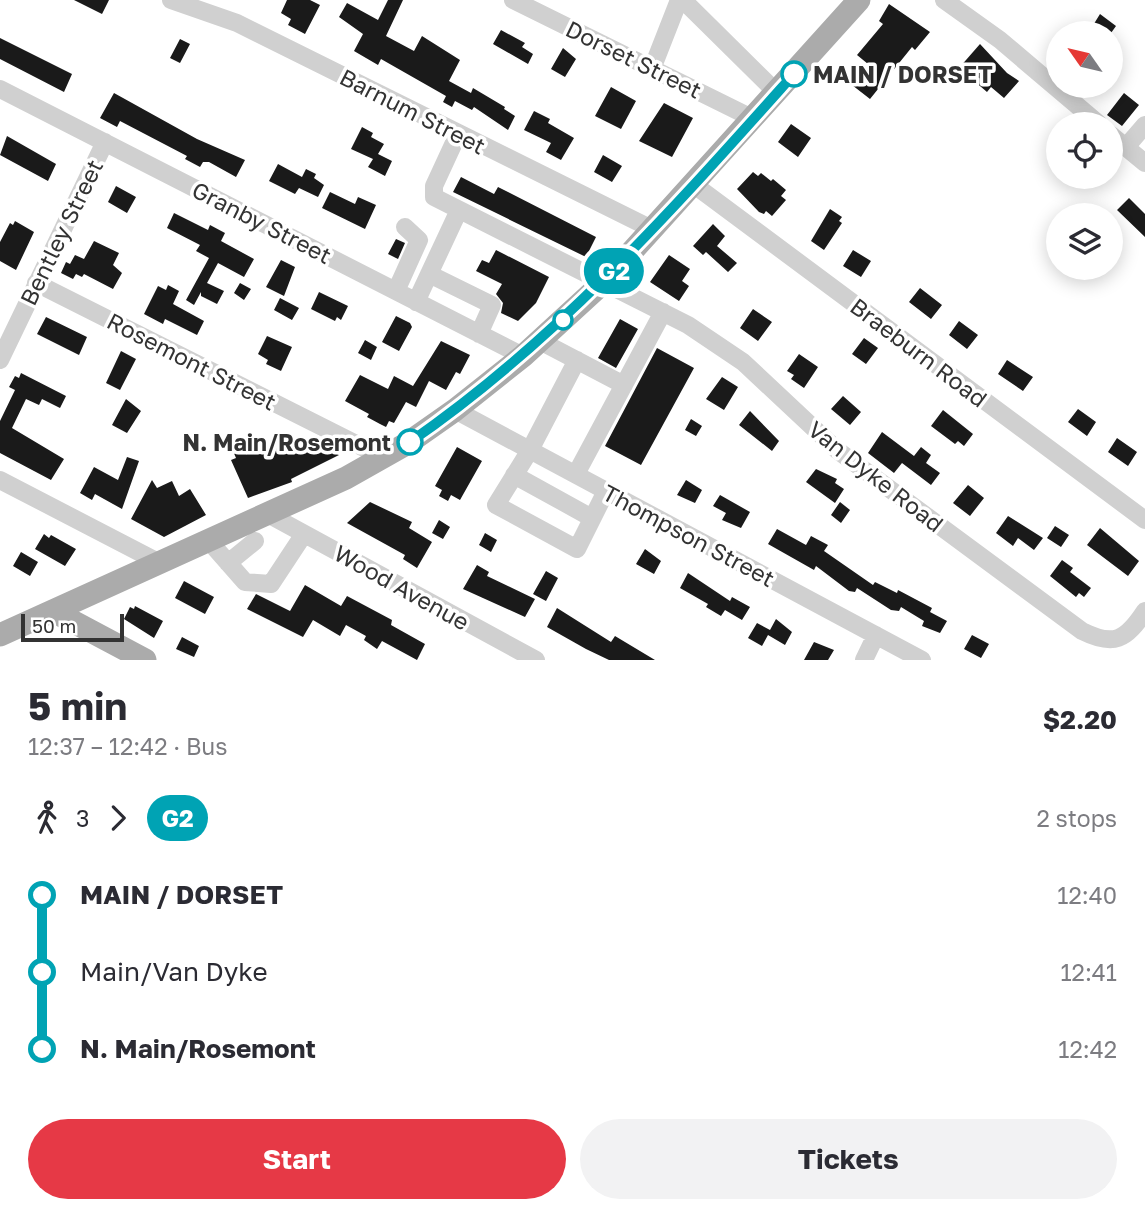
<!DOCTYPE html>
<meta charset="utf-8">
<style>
:root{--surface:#fff;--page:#f2f2f3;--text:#2b2b33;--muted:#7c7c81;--accent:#e63946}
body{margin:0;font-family:"Golos Text",sans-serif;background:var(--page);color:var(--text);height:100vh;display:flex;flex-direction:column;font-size:26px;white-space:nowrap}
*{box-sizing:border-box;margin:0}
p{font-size:23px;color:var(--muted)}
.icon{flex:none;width:38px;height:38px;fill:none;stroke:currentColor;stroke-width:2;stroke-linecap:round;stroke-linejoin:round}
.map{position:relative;height:660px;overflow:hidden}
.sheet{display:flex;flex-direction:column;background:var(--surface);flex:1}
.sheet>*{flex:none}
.badge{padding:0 14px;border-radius:23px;font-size:24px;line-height:46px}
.needle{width:46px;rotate:304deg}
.tools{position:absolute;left:1046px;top:21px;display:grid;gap:14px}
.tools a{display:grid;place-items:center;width:77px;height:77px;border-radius:50%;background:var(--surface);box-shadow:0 4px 18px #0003;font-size:35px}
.scale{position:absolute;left:21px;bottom:18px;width:103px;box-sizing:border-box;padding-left:7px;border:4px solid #333;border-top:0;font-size:19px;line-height:24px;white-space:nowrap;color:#333;-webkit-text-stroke:5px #fff;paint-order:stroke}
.map>.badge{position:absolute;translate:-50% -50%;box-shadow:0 0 0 4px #fff}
.legs{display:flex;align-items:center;gap:10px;height:77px;padding:0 28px;font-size:23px}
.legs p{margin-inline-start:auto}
.summary{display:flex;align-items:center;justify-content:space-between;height:119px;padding:0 28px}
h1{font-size:38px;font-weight:700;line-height:52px}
.action{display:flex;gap:14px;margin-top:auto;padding:14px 28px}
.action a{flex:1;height:80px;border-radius:42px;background:var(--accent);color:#fff;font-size:28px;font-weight:700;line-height:80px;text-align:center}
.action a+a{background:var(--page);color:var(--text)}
ul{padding:0 28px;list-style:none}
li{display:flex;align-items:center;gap:24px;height:77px;font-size:26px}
li i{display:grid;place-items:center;width:10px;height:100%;margin:0 9px;background:currentColor}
li i::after{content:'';width:18px;height:18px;margin:-9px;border:5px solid;border-radius:50%;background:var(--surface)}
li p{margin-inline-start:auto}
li:first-child i{background:linear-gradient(#0000 50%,currentColor 0)}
li:last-child i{background:linear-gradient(currentColor 50%,#0000 0)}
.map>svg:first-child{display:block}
.building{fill:#1a1a1a}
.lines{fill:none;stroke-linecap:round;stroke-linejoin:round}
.minor{stroke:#d0d0d0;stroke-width:18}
.major{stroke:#ababab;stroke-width:23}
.line-1-casing{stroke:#fff;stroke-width:16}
.line-1{stroke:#00a3b4;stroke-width:10}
.stop-1-dot{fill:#fff;stroke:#00a3b4;stroke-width:3.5}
.labels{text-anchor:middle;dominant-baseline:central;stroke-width:7;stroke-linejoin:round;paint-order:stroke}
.street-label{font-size:23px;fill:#333;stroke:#fff}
.stop-label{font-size:23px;font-weight:bold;fill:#333;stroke:#fff;text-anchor:start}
</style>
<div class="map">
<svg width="1145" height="660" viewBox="0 0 1145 660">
<rect width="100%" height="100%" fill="#fff"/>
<!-- building -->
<path class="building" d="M74 0H109L102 14Z
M287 0H310L320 5 305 34 288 25 291 19 281 13Z
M388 0H403L386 36 414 51 422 36 460 60 449 81 471 93 473 88 505 107 504 109 515 116 508 130 474 107 472 110 455 101 452 107 443 102 446 96 381 59 378 65 354 51 363 34 339 17 347 3 378 20Z
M889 4 930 32 915 50 912 47 870 99 852 85 868 64 857 55 883 24 879 21Z
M1100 14 1116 26 1111 33H1101L1092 27Z
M501 30 525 43 522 47 533 54 528 64 493 44Z
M0 38 72 74 64 92 0 59Z
M180 39 190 44 180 63 170 58Z
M980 44 1007 73 1019 81 1004 98 991 87 987 92 959 68Z
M563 48 576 59 565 77 551 69Z
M611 87 636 101 621 129 595 116Z
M114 93 197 139 245 160 236 177 209 162H203L200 167 185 159 187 156 120 121 117 127 100 118Z
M1124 93 1139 105 1122 126 1107 115Z
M664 103 693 118 672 157 639 141Z
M534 111 550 119 548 123 574 138 561 160 546 152 551 143 524 130Z
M791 124 811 138 798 157 778 142Z
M362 127 373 133 371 137 384 144 378 154 392 161 385 176 368 167 373 159 351 149Z
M7 136 56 164 48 181 0 155Z
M603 155 622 166 612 182 594 172Z
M278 164 302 177 306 169 316 174 314 178 324 185 318 197 299 188 295 194 269 181Z
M753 172 758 176 761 173 771 181 773 179 786 190 781 196 786 200 772 216 766 211 764 214 759 212 737 189Z
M461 177 494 194 498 187 596 237 586 257 453 192Z
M116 186 136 197 127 213 108 202Z
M330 192 355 204 358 197 376 205 365 229 322 208Z
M1129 198 1145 214V237L1117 210Z
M830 209 842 217 839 221 842 223 824 250 811 241Z
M174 213 208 230 210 225 225 233 221 241 254 259 244 277 218 263 207 283 224 291 217 304 201 296V292L194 305 186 300 209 258 196 251 200 245 167 228Z
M15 221 34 232 16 270 0 261V242L10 223 13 225Z
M713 224 725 236 717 246 737 263 728 272 706 252 703 255 693 246Z
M396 239 405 243 398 259 388 254Z
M94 241 119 253 113 265 122 273 113 289 84 274 82 277 76 274 73 279 61 273 66 262 70 264 75 255 84 259Z
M496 250 549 277 536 303 518 321 501 313 503 303 496 294 502 284 476 271 482 260 489 263Z
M853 250 871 261 861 277 843 266Z
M669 255 690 269 682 281 689 286 679 301 650 282Z
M281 260 295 267 284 296 266 287Z
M240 283 251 289 244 300 234 293Z
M168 285 179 291 173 304 204 321 197 335 165 319 163 324 144 314 158 286 166 290Z
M920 288 942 305 931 319 909 302Z
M319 292 348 306 341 320 337 317 335 321 311 309Z
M280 298 299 308 292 320 274 310Z
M753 309 772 322 758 341 740 328Z
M396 316 410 323 412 327 399 351 382 342Z
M46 317 87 337 79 355 37 334Z
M620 319 638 329 616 368 598 358Z
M959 321 978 335 967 349 949 335Z
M267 336 292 347 281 371 266 364 268 360 258 354Z
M864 338 878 348 866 364 852 354Z
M365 340 377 347 371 360 358 353Z
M441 341 470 355 460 374 456 372 446 390 429 381 416 407 406 402 394 423 389 421 386 427 380 424 367 417 369 414 345 401 360 375 388 389 394 376 413 386Z
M657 348 694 368 641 465 605 446Z
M121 351 136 359 120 390 106 383Z
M799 354 818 367 804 388 791 379 794 375 787 371Z
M1007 360 1033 377 1023 391 998 374Z
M21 373 66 396 60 408 42 399 39 405 26 399 12 428 64 459 51 480 0 453V421L15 390 9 387 15 376 19 378Z
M722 377 738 387 724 410 706 399Z
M843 396 861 412 850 425 831 409Z
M126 399 141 411 127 433 112 425Z
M1078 409 1096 422 1087 436 1068 422Z
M943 410 973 434 964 446 958 441 955 444 931 426Z
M750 411 779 441 772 451 739 425Z
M691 419 702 426 696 436 685 430Z
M882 432 914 456 921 447 931 455 926 463 940 473 931 485 902 463 894 473 868 453Z
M306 437 339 455 291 479 292 482 248 498 231 460 236 458 233 451 243 447 246 452 277 439 280 445 293 438 295 443Z
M1117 438 1137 452 1128 466 1108 452Z
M457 447 482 461 460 500 451 495 448 501 439 496 442 490 435 486Z
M127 457 139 461 122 509 95 494 92 500 80 493 94 467 118 480Z
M816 469 837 479 835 483 844 489 835 503 806 482Z
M152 480 157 488 172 481 179 496 190 489 206 515 164 537 131 519Z
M686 480 702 490 695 503 677 495Z
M968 485 984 498 970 516 953 503Z
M720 495 750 512 741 528 722 520 726 513 713 506Z
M370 502 412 522 409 528 432 542 417 568 403 559 405 555 347 523Z
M840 502 850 510 841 523 831 515Z
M1008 516 1043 538 1034 550 1018 538 1013 546 996 533Z
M439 520 450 527 443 539 432 533Z
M1055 526 1069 535 1061 547 1047 538Z
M1100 528 1139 561 1128 576 1087 545Z
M777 529 806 545 811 536 828 545 824 551 873 585 875 582 897 593 898 590 932 608 930 612 947 621 940 633 922 626 924 621 901 607 899 611 891 610 857 588 855 592 849 591 816 566 814 570 768 544Z
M485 533 497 540 491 552 479 545Z
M44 534 49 538 51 535 76 549 65 566 35 549Z
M645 549 661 561 654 574 636 564Z
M21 552 38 562 30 576 13 566Z
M1062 560 1073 568 1070 572 1091 588 1084 597 1079 593 1076 597 1050 576Z
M477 565 489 572 487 576 535 599 525 617 463 589Z
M546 571 558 578 546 601 533 594Z
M688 573 730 601 732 597 750 607 742 620 725 610 721 616 706 607 708 604 680 588Z
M184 581 214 597 205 614 175 598Z
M305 585 341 606 347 596 392 620 391 625 425 644 417 660 382 641 377 649 364 640 366 636 346 625 340 636 313 620 303 637 247 609 256 594 290 611Z
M135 606 163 621 154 638 124 619 130 607 134 609Z
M557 608 611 642 615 636 655 660H609L586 649 547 627Z
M776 619 792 632 785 645 768 635 762 646 748 638 757 623 770 630Z
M972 635 989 644 981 658 964 649Z
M182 637 199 646 194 657 176 649Z
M814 642 834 650 828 660H804Z"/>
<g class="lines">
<!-- minor -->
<path class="minor" d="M171 0 237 23 652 229
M513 0 754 119
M683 0 777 93
M944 0 1000 40 1099 124
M652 69 679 0
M0 89 523 356
M458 134 434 186V197L688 325 743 362 837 450 1082 631C1114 647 1126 640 1145 611
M1111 135 1145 163
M1126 147 1145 125
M693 184 1145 520
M429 274 492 305 479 334
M36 283 384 458
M396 291 419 240 405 227
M416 302 459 210
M540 341 624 385
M0 360 105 142
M577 360 530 450 496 505 577 549 606 491
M455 410 922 660
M576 474 663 312
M514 475 592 518
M0 480 160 563
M268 514 536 660
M209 541 245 582 271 584 304 534
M228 563 255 541
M864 660 876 635"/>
<!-- major -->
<path class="major" d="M53 611 145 660
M0 635 346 478 408 443 455 410 523 356 607 279 859 0"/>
</g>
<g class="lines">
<!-- line-1 casing -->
<g class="line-1-casing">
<path id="line-1" d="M410 442C559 339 674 208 794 74"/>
</g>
<!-- line-1 -->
<use href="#line-1" class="line-1"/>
</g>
<!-- markers -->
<g class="stop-1-dot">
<circle cx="794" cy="74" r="12"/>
<circle cx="563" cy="320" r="9"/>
<circle cx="410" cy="442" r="12"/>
</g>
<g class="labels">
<!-- street labels -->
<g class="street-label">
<text transform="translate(634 59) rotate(26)">Dorset Street</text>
<text transform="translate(413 111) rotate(27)">Barnum Street</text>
<text transform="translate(262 222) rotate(27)">Granby Street</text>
<text transform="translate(61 232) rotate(-64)">Bentley Street</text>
<text transform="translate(919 352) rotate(37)">Braeburn Road</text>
<text transform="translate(192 361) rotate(27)">Rosemont Street</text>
<text transform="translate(876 476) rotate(38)">Van Dyke Road</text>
<text transform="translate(689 535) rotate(28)">Thompson Street</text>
<text transform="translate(402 587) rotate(29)">Wood Avenue</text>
</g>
<!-- stop labels -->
<g class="stop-label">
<text x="813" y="74">MAIN / DORSET</text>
<text x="391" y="442" text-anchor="end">N. Main/Rosemont</text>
</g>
</g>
</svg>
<div class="tools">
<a><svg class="needle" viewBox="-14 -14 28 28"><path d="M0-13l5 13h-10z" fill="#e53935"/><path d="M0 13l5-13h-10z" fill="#7c7c81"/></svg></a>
<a><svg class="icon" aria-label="locate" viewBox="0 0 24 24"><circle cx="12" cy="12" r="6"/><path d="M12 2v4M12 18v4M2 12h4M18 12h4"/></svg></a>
<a><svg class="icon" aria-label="layers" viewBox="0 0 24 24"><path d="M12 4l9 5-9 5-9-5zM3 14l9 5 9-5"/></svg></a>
</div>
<div class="scale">50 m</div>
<b class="badge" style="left:614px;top:271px;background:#00a3b4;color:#fff">G2</b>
</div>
<section class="sheet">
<div class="summary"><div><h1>5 min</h1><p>12:37 – 12:42 · Bus</p></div><b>$2.20</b></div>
<div class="legs"><svg class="icon" aria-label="walk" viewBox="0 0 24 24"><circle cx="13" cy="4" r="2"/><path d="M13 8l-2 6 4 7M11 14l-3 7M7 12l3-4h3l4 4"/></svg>3<svg class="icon" aria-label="forward" viewBox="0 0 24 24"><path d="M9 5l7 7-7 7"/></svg><b class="badge" style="background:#00a3b4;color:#fff">G2</b><p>2 stops</p></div>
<ul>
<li><i style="color:#00a3b4"></i><b>MAIN / DORSET</b><p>12:40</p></li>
<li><i style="color:#00a3b4"></i><span>Main/Van Dyke</span><p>12:41</p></li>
<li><i style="color:#00a3b4"></i><b>N. Main/Rosemont</b><p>12:42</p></li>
</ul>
<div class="action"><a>Start</a><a>Tickets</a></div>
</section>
